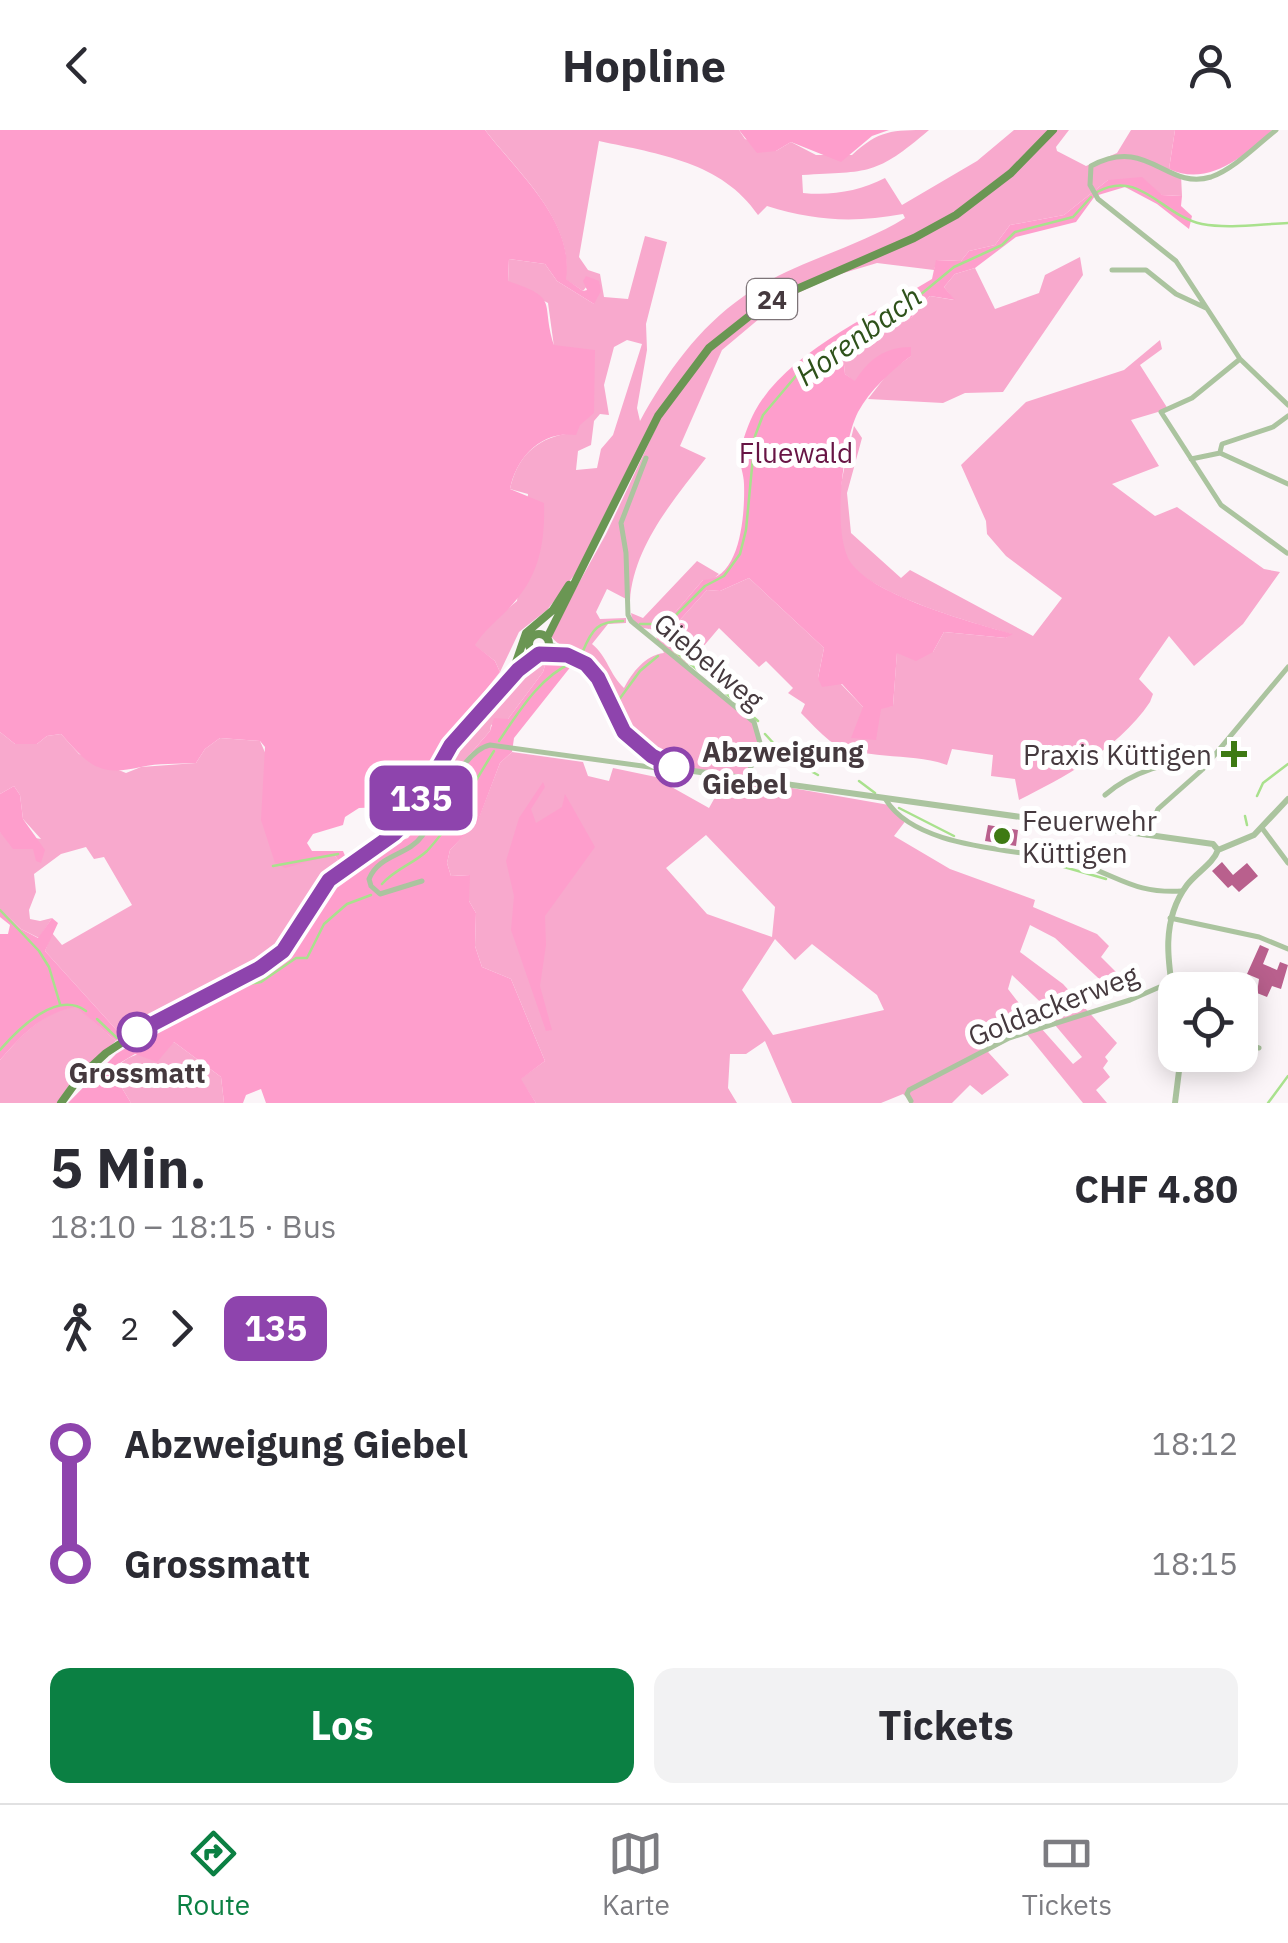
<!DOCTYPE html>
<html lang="de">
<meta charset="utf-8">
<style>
:root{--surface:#fff;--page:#f2f2f3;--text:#2b2b33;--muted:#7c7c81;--line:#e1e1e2;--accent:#0b8043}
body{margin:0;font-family:"IBM Plex Sans",sans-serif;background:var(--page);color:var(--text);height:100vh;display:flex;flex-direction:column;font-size:38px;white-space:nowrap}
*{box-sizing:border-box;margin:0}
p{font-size:32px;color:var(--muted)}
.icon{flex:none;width:55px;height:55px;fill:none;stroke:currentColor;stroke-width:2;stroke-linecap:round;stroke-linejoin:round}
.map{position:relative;height:973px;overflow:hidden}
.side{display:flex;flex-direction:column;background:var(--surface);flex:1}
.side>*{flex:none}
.badge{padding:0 20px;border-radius:15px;font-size:35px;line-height:65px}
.controls{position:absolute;left:1158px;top:842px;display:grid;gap:20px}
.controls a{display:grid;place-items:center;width:100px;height:100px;border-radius:20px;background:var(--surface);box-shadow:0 5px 25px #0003;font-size:50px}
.map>.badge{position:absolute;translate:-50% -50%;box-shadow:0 0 0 5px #fff}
.legs{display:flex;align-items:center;gap:15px;height:110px;padding:0 50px;font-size:32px}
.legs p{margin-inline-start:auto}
.overview{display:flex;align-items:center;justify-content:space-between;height:170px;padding:0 50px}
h1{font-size:55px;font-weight:800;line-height:75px}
.cta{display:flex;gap:20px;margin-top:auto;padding:20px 50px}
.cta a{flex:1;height:115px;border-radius:20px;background:var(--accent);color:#fff;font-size:40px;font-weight:800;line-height:115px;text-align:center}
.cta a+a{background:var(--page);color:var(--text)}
ul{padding:0 50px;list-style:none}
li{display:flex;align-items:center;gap:35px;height:120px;font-size:38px}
li i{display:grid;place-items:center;width:15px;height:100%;margin:0 12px;background:currentColor}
li i::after{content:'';width:25px;height:25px;margin:-12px;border:8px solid;border-radius:50%;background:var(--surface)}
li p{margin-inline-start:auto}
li:first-child i{background:linear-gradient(#0000 50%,currentColor 0)}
li:last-child i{background:linear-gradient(currentColor 50%,#0000 0)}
header{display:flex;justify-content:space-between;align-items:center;height:130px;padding:0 50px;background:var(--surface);font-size:45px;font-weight:800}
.dock{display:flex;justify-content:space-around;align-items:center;height:140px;border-top:2px solid var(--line);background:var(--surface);font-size:28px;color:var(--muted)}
.dock a{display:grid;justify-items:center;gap:5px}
.dock .active{color:var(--accent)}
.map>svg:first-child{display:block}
.green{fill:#f8a9cd;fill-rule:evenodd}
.forest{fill:#fe9ecc}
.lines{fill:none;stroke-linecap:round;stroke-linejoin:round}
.stream{stroke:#a9e18d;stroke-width:2.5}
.building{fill:#b9608d}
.minor{stroke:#abc49f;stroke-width:5}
.tertiary{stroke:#abc49f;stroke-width:6}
.primary{stroke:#6a9653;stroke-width:8}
.line-1-casing{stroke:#fff;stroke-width:22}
.line-1{stroke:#8e44ad;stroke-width:15}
.poi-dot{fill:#3e7a13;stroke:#fff;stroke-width:4}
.stop-1-dot{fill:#fff;stroke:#8e44ad;stroke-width:5}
.labels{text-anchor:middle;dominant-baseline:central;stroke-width:10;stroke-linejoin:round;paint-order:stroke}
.shield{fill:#fff;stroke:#7d7478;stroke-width:2.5}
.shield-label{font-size:25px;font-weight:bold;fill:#45393e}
.park-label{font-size:28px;fill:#681545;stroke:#fff}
.street-label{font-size:28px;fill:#45393e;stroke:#fff}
.stop-label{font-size:28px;font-weight:bold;fill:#45393e;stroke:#fff;text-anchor:start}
.poi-label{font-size:28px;fill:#45393e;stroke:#fff;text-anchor:end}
.water-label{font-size:30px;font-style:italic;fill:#2e521a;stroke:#fff}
</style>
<header><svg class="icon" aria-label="back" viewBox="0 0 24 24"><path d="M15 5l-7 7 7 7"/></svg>Hopline<svg class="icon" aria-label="person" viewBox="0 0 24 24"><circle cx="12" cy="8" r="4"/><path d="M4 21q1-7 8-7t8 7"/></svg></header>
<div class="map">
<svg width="1288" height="973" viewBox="0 0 1288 973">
<rect width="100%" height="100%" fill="#fbf5f8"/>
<!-- green -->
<path class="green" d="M485 0H739L745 9 776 21 791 12 816 25H852C879 0 892 0 929 0 875 46 870 41 802 45L803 63C832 66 859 61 885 48L902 75 977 31 1014 0H1069L1056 17 1057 21 1086 36 1117 23 1131 0H1175L1169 39 1181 45 1182 66 1162 65 1108 50 1064 85 1010 95 995 115 969 121 961 131 937 130 934 140 877 133 837 145 765 178 766 183 722 220 680 316 706 328C674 369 633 417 630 471L607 459 596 482 600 489 626 488V493L608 494 592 514C608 527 609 544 624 558 632 543 645 525 664 523L656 507 660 501 669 502 707 460 720 461 749 448 824 518 818 548 841 554 863 577 893 576 897 522H933L944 502 1006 508 1011 504C974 493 872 465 850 433 826 396 845 336 854 296L862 308 847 363 851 403 901 448 910 440 1033 506 1062 468 1006 426 987 404 986 391 961 335 1026 272 1124 240 1160 210 1162 219 1140 235 1168 279 1131 290 1159 336 1112 354 1155 386 1177 377 1264 439 1280 442 1243 494 1194 536 1169 506 1139 549 1153 564 1150 572C1120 617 1067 646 1019 670L1015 649 991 646 993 625 952 619 947 635C913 622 859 631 830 611 820 603 810 592 801 583L805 574 788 563 793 558 766 531 759 537 719 498 686 537 754 592 760 613 746 650 889 675 907 689 894 706 950 739 1035 770 1033 777 1097 804 1109 816 1101 827 1121 847 1109 858 1055 808 1030 795 1020 822 1063 854 1117 913 1105 927 1108 931 1103 938 1110 947 1096 960 1107 973H1083L1026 903 1041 898 1073 934 1082 927 1055 895 1056 887 1012 845 1008 859 1025 881 1018 890 1024 901 988 922 1009 945 982 965 970 955 952 973H913L903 964 881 973H792L765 911 746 924H730L728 958 737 973H536L520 949 545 931 511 849 482 837 475 816 476 783 469 771V745L451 746 447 733 450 720 478 690 500 633 512 622 583 632 588 646 609 651 613 638 656 647 662 642 671 643 668 655 709 678 723 653C679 631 642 625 615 578 607 565 603 548 594 536 581 520 561 521 550 505L606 404 656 298 580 438 547 480 519 502 500 542 495 531 474 515 487 496 517 471 528 364 510 359C517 328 535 309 566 304L548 173 508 152 509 129 545 134 557 151 594 174 587 156 583 161 565 149C576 93 516 40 485 0ZM599 11C659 24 722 32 758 85L767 76C815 91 854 93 903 84L905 88C855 119 792 132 744 166 698 198 667 242 640 291L637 278 647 220 646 194 667 112 645 106 628 169 604 167 600 144 588 140 579 127ZM627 210 642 214 613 305 601 319 597 338 576 340 578 321 591 315 594 291 600 284 609 285 604 255 614 217ZM706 705 775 777 772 807 707 784 666 738ZM775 809 795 830 812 814 877 865 884 880 773 905 742 860Z
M1080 127 1083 145 1003 262 965 263 943 273 868 269 889 242 911 226 855 252 845 244 843 226 912 187 930 166 954 170 944 157 955 144 975 138 995 179 1039 163 1045 145Z
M697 431 719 444 712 450H703L672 486 649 499 633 496 631 483 643 488Z
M546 532 543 542 508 589 491 595 490 601 451 646 441 639C457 610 513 540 546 532Z
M0 602 15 614H37L47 606 61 604 79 624 126 643 141 637 196 633 205 619 220 608 260 611 312 729 334 724 340 733 268 826 122 906 45 821 52 803 62 815 132 775 104 727 94 729 86 717 61 724 34 744 36 762 29 780 30 789 40 791 52 788 39 808 21 799 0 779V702L41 709 23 689 20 665 14 656 0 664Z
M76 876 116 911 74 947 58 973H0V930C23 904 41 883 76 876Z
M174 912 221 947 224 973H131L113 943C126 920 153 924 174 912Z"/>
<!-- forest -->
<path class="forest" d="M0 0H485C517 42 575 91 566 149L583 161 587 160 583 151 586 146 599 151 601 161 594 174 557 151 545 134 509 129 508 151C561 169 540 171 554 215L595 220 594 283 580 295 576 305C541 300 516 328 510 359L544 373C545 408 541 440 517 469 504 486 487 496 475 515L495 531 500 542 433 626 408 676 359 678 345 687 343 695 313 704 307 713 312 721H343L346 728 340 733 334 724 285 738 275 733 261 690 265 617 260 611 220 608 205 619 196 633C178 634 158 633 141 637 98 647 89 635 61 604L47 606 37 614H15L0 602Z
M739 0H889L872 6 841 32 791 12 776 21 757 23Z
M1175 0H1272C1244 27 1208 57 1169 39Z
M1142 47 1162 65 1182 66 1181 76 1192 86 1189 99 1157 74 1125 57 1095 66 1076 92 1016 107 975 138 955 144 944 157 955 170 930 166 912 187 843 226 845 244 855 251C869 229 885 217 911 217V226C891 241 870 260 858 282 843 311 831 405 851 433 874 466 974 493 1013 504L1006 508 944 502 933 522 916 531 897 523 893 576 881 579 876 610 851 608 863 577 842 554 822 557 818 548 824 518 749 448 720 461 707 460 669 502 649 499 672 486 703 450C741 450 745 383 744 354 744 344 739 334 740 324 742 311 749 292 755 281 787 222 876 183 932 149L936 130 961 131 969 121 995 115 1010 95 1064 85 1108 50Z
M546 532 572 535 514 608 512 622 500 633 478 691 450 720 447 733 451 746 470 745 469 771 476 783 475 816 482 837 511 849 545 931 521 949 536 973H266L261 959 246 965 243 973H224L221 947 174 912 157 932 135 924 115 936 113 943 131 973H68L116 924 188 880 270 837 286 822 324 762 340 745 376 720 408 708 417 697 421 675 441 639 451 646 490 601 494 588 508 589 543 542Z
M543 652 545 657 531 679 536 693 562 677 565 664 595 717 545 786 546 815 540 856 552 900 546 901 511 800 514 766 506 731 519 688Z
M14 656 20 665 23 689 45 720 41 733 36 731 33 719H13L0 702V664Z
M0 779 21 799 38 808 52 788 58 793 45 821 122 906 116 911 76 877C42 883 23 904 0 930V804H8L10 795 0 787Z"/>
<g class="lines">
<!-- stream -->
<path class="stream" d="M1097 62C1140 38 1162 86 1202 94 1229 99 1260 94 1288 93
M640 494H667L705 456 724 446 740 424 746 400 755 306 763 285 801 240 821 223 920 165 954 137 1002 115 1015 102 1073 87 1091 67
M583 521C592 499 598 491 623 491
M674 521 698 540
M715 554 758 591
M618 571 640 541 658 526
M765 604 787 628 818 645
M499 611C518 583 540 546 572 533
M859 651 875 663
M1257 666 1263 653 1288 634
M899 678 954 706
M1245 686 1247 695
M1050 733 1106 749
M273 736 338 724
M382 754C395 739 413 734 427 721 454 692 473 654 494 621
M0 780 39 821 49 837 60 874
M237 856 261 852 296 828H307L324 794 347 774 371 765
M97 889 117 908
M170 892 231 859
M0 920C19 898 57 860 86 881
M1268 973 1288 946"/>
</g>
<!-- building -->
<path class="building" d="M988 695 1018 700 1016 716 985 711Z
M1222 732 1233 745 1247 733 1258 746 1239 762 1232 755 1228 758 1212 741Z
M1260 815 1269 819 1263 834 1277 840 1280 832 1288 835 1281 859 1272 856 1267 867 1257 863 1259 849 1247 844Z"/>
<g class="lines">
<!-- minor -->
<path class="minor" d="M1276 0C1257 15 1234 39 1211 47 1166 61 1148 5 1091 36L1090 55 1098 69 1176 131 1240 229 1288 275
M1112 140H1146L1176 164 1206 178
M1240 229 1192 268 1161 282 1221 375 1287 423
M1220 322 1222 314 1273 297 1288 286
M646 328 621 393 626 423 628 485 631 491 754 592 760 613 746 650
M1191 329 1220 323 1288 354
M1105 665C1127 646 1175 623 1203 639
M886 670C918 721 1021 718 1072 732 1118 744 1131 764 1182 761
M1262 698 1288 733
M1147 705 1158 679 1203 639 1288 537
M422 751 380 764 371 756 369 749C379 724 408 726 422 706 438 682 461 621 490 615L657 638 664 633
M1170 788 1259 807 1288 819
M1240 912 1259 918
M911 971 907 964 909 960 1009 908 1130 870 1171 852"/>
<!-- tertiary -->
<path class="tertiary" d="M549 514C566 522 585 529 596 545 626 587 618 618 679 639L1213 714 1218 720
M545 522 564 524
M1218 720 1254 705 1288 669
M1175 876C1168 834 1160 791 1187 755 1197 742 1213 734 1218 720
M1175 973 1181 925"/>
<!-- primary -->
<path class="primary" d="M529 514a10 10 0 1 1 20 0a10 10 0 1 1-20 0Z
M547 508 658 286 709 218 767 172 914 108 956 85 1011 43 1053 0
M513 541 526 503 553 480 569 455
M61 973 79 948 106 923 158 889 260 839 283 821 329 750 394 705 410 688 451 615 518 540 539 524"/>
</g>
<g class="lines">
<!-- line-1 casing -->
<g class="line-1-casing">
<path id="line-1" d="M137 902 260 838 283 821 329 750 394 704 410 688 451 615 518 540 539 524 567 525 586 534 598 548 624 602 652 626 674 637"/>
</g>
<!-- line-1 -->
<use href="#line-1" class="line-1"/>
</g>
<!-- markers -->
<g class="poi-dot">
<path d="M1229 609h10v10h10v10h-10v10h-10v-10h-10v-10h10z"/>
<circle cx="1002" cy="706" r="10"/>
</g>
<g class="stop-1-dot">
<circle cx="674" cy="637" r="18"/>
<circle cx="137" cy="902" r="18"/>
</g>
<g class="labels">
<!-- shield labels -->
<rect class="shield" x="747" y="149" width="50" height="40" rx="8"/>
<g class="shield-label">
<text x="772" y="169">24</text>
</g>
<!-- park labels -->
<g class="park-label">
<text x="796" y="322">Fluewald</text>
</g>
<!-- street labels -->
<g class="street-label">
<text transform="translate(709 531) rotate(40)">Giebelweg</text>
<text transform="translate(1053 875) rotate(-21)">Goldackerweg</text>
</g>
<!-- stop labels -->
<g class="stop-label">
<text x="702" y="621">Abzweigung<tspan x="702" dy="32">Giebel</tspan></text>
<text x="137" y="942" text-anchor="middle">Grossmatt</text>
</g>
<!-- poi labels -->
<g class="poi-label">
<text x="1212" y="624">Praxis Küttigen</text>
<text x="1022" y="690" text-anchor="start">Feuerwehr<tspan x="1022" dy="32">Küttigen</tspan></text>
</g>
<!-- water labels -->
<g class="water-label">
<text transform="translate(858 205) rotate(-36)">Horenbach</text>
</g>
</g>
</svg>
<div class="controls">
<a><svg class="icon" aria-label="locate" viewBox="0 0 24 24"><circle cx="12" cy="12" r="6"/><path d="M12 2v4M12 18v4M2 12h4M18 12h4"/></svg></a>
</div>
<b class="badge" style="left:421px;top:668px;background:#8e44ad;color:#fff">135</b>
</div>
<section class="side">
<div class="overview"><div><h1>5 Min.</h1><p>18:10 – 18:15 · Bus</p></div><b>CHF 4.80</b></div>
<div class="legs"><svg class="icon" aria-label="walk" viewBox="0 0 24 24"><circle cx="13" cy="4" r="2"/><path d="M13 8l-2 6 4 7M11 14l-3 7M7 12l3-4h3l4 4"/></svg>2<svg class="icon" aria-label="forward" viewBox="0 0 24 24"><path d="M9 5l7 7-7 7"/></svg><b class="badge" style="background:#8e44ad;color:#fff">135</b></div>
<ul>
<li><i style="color:#8e44ad"></i><b>Abzweigung Giebel</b><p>18:12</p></li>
<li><i style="color:#8e44ad"></i><b>Grossmatt</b><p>18:15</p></li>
</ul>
<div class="cta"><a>Los</a><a>Tickets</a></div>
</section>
<nav class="dock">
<a class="active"><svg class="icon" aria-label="directions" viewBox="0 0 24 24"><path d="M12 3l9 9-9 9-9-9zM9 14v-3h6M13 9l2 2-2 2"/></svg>Route</a>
<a><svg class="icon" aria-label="map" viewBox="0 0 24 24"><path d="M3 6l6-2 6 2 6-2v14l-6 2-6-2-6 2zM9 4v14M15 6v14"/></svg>Karte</a>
<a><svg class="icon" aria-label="tickets" viewBox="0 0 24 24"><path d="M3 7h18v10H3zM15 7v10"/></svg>Tickets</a>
</nav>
